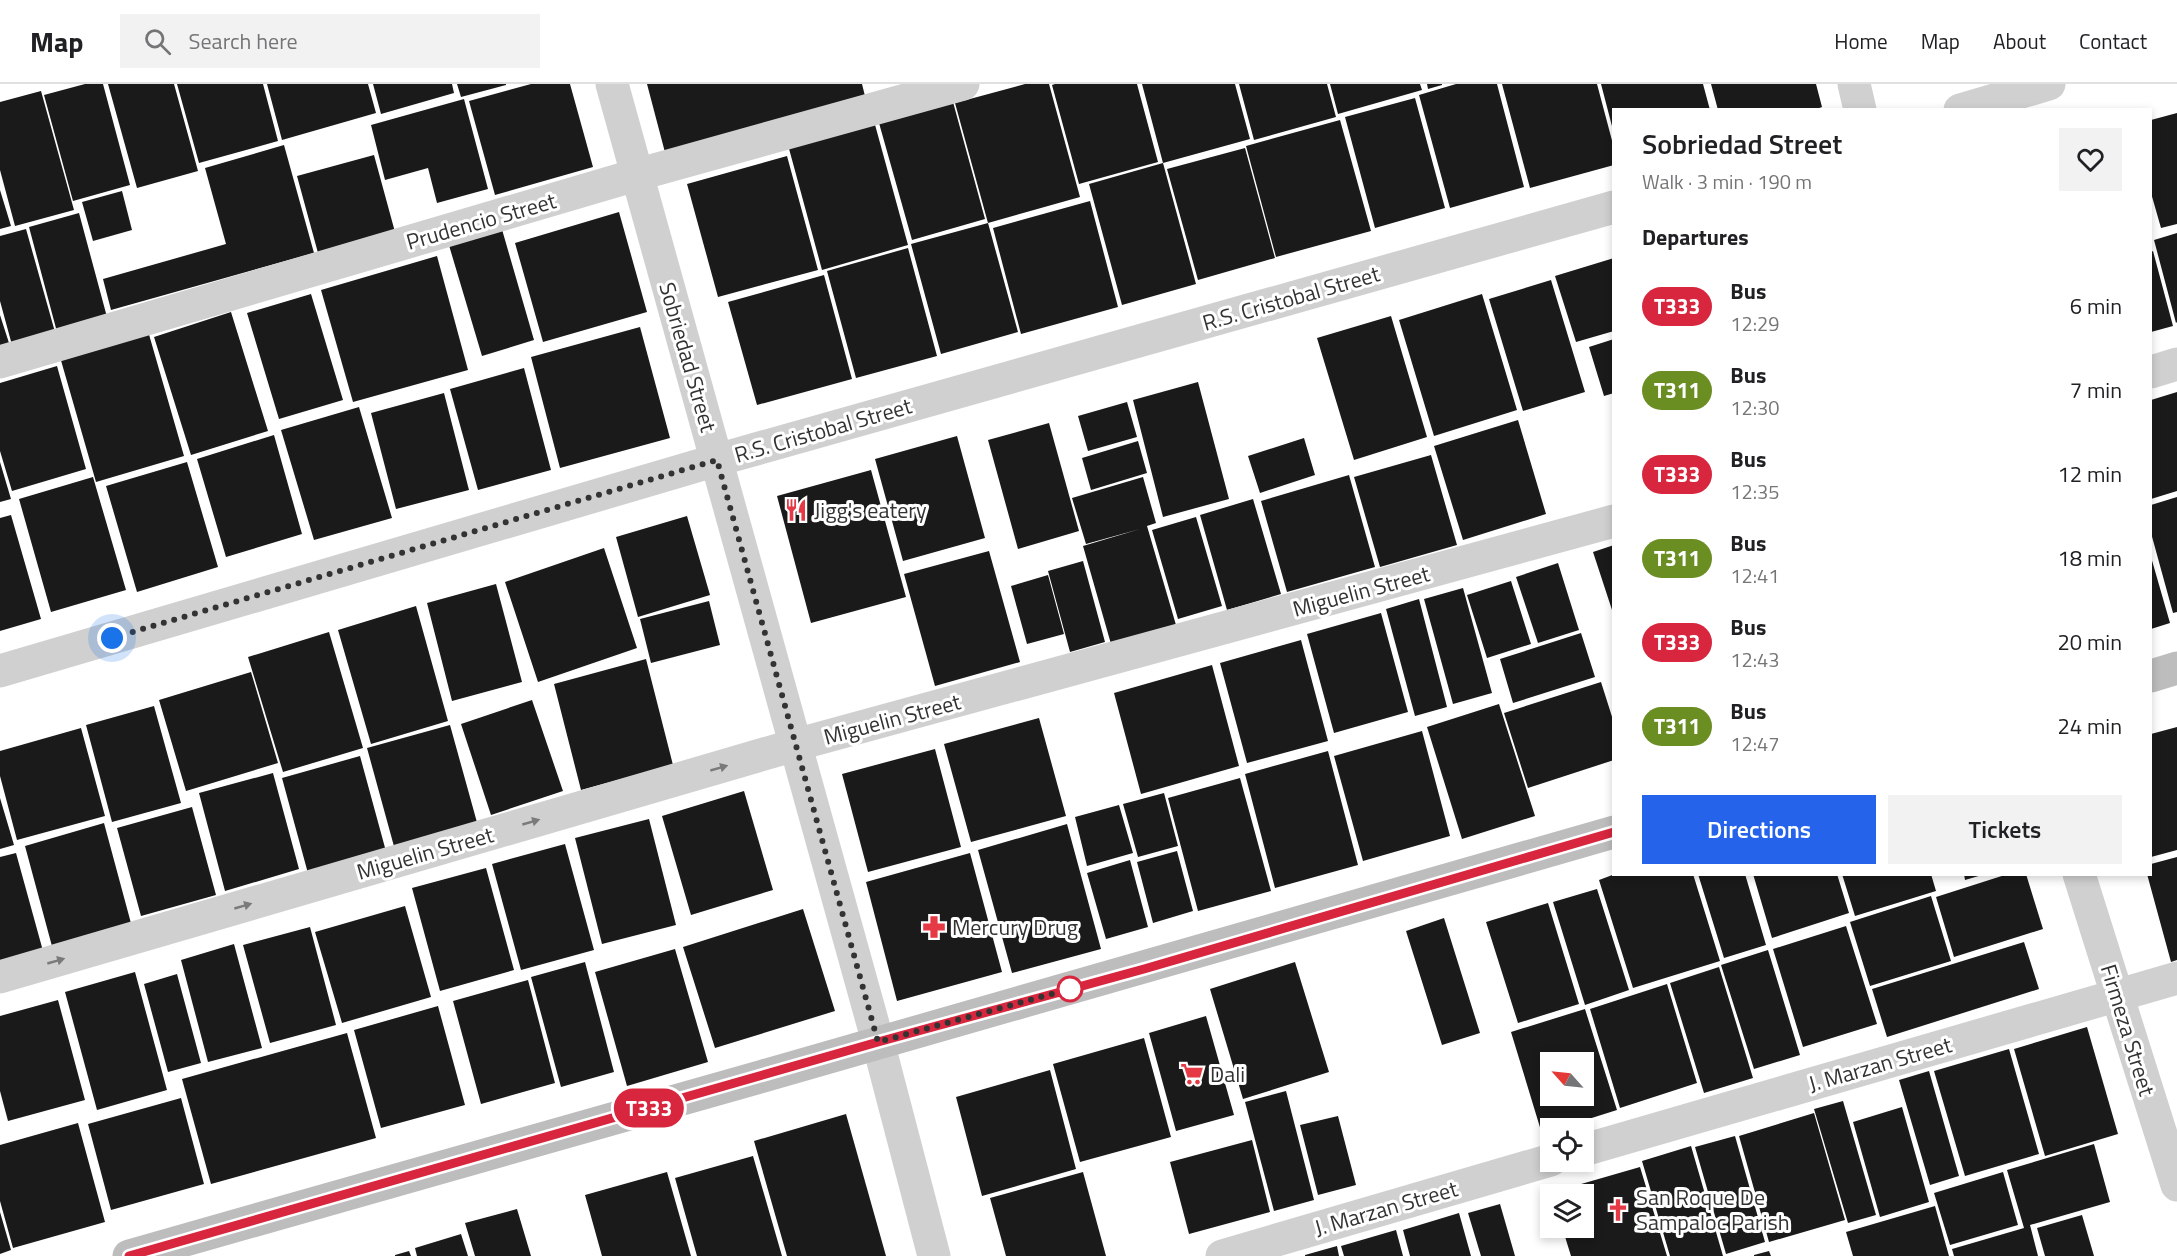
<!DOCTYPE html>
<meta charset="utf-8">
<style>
:root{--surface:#fff;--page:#f2f2f2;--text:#202124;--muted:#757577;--line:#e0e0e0;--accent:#2563eb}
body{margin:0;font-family:"Titillium Web",sans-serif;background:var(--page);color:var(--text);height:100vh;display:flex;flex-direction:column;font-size:22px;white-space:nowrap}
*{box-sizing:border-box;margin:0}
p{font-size:20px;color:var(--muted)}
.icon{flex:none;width:33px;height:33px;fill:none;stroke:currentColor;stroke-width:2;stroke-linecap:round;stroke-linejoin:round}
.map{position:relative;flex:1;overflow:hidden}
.panel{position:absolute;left:1612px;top:24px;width:540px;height:768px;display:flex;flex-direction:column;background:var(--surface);border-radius:0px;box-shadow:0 3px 9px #0003}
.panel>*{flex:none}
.badge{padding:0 12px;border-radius:20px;font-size:21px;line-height:39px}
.needle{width:39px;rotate:297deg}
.controls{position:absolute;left:1540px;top:968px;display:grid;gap:12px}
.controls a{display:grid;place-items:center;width:54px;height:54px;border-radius:0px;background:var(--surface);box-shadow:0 3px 9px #0003;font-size:30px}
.you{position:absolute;width:30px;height:30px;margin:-15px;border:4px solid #fff;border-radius:50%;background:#1a73e8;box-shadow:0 0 0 9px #1a73e833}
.map>.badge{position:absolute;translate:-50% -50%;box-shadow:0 0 0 3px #fff}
h2{padding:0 30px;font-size:22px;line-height:54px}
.round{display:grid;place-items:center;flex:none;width:63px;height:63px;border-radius:0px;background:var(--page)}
.head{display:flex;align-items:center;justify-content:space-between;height:102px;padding:0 30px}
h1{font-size:28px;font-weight:600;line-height:45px}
.primary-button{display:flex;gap:12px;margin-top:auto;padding:12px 30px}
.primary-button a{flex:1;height:69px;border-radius:0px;background:var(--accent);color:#fff;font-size:24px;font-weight:600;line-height:69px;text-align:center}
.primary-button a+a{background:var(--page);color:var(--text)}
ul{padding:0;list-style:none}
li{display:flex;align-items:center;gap:18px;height:84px;padding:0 30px}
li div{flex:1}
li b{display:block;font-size:22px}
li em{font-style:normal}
li .badge{min-width:66px;font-weight:700;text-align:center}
header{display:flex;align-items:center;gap:36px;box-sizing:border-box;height:84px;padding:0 30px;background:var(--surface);border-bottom:2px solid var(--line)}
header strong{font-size:28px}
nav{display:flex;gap:33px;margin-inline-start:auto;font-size:21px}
.search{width:420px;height:54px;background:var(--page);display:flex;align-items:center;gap:15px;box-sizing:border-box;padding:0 21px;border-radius:0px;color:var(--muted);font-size:22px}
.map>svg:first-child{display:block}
.building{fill:#1a1a1a;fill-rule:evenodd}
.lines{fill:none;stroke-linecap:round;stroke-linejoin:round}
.street{stroke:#d0d0d0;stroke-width:33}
.secondary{stroke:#bdbdbd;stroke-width:33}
.oneway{fill:#7a7a7a}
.line-casing{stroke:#fff;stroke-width:14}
.line{stroke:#d7263d;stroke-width:9}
.walk{stroke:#333;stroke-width:6;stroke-dasharray:0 10.8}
.stop-dot{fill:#fff;stroke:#d7263d;stroke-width:3}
.labels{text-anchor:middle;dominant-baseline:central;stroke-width:6;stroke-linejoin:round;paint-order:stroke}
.street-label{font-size:22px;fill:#333;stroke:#fff}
.poi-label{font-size:22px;fill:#333;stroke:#fff;text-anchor:start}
</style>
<header>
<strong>Map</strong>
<div class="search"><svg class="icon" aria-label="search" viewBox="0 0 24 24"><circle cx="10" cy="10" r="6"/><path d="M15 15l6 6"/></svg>Search here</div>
<nav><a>Home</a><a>Map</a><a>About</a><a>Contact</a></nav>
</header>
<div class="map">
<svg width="2177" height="1172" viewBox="0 0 2177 1172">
<rect width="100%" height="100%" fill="#fff"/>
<!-- building -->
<path class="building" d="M85 0H103L130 101 73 117 44 11Z
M108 0H174L198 87 137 104Z
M177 0H263L278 57 199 79Z
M267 0H368L376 29 282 56Z
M373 0H452L454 9 381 30Z
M457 0H506V1L461 13Z
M531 0H570L593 83 495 111 469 17Z
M647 0H862L867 20 667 76Z
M1025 0H1049L1080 113 988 139 955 19Z
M1055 0H1137L1158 78 1079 100 1052 1Z
M1142 0H1235L1250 55 1163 79 1196 200 1122 221 1089 100 1163 79Z
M1239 0H1327L1336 33 1254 56Z
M1330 0H1420L1422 6 1338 30Z
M1427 0H1442V1L1428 5Z
M1456 0H1497L1524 103 1450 124 1419 11Z
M1502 0H1597L1614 64V81L1530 104Z
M1601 0H1703L1710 26H1614L1613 46Z
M1711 0H1816L1822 23 1814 26H1718Z
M41 7 74 126 15 142 0 86V18Z
M1415 14 1445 124 1375 144 1345 33Z
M464 15 488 105 437 119 428 84 385 96 371 41Z
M953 18 985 135 912 156 879 39Z
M2177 29V140L2161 144 2151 109V36Z
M1340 36 1371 147 1276 173 1246 62Z
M874 37 908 161 822 186 788 61Z
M284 61 314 169 111 226 103 195 226 160 205 84Z
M1245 64 1275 174 1198 196 1167 85Z
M374 71 395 148 318 169 297 92Z
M787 72 818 186 718 213 687 100Z
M0 106 11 142 0 145Z
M122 107 132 146 93 157 82 118Z
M1090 117 1118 223 1021 250 993 144Z
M619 128 647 228 543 258 515 159Z
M79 129 107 233 57 248 29 143Z
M988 139 1018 248 941 270 911 160Z
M501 142 534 256 482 272 448 158Z
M26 145 55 248 12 261 0 217V152Z
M2177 149V238L2176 239 2154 156Z
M908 164 937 272 856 294 827 187Z
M2153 167 2173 242 2151 248V168Z
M437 172 468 286 353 318 321 206Z
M1614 174V247L1576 258 1555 192Z
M824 191 852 295 757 321 728 218Z
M1551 196 1585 308 1523 327 1489 215Z
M311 210 343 316 279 335 247 229Z
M1482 210 1517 326 1434 352 1399 236Z
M231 228 268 347 191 371 154 253Z
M0 231 9 259 0 262Z
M1391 232 1427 353 1354 376 1317 254Z
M640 243 670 354 560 384 531 273Z
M148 247 184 372 96 398 60 273Z
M1614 255V309L1604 312 1589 263Z
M57 282 86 385 12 407 0 367V299Z
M524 284 551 386 478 406 450 305Z
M1198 298 1229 415 1163 433 1133 316Z
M2177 308V407L2151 415V316Z
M444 309 469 406 396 425 371 329Z
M1127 318 1137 353 1088 367 1078 332Z
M359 323 392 434 314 456 281 346Z
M1518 336 1546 430 1463 456 1434 362Z
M1049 339 1079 447 1018 465 988 356Z
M274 351 302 450 226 473 197 375Z
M957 352 985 454 903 477 875 375Z
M1304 354 1315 391 1260 409 1248 372Z
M1138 357 1147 389 1091 406 1082 374Z
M1431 371 1457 461 1380 483 1354 393Z
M0 378 11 415 0 418Z
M187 378 218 483 137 508 106 402Z
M871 386 906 513 811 539 777 412Z
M1349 391 1375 483 1287 508 1261 417Z
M93 393 126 506 51 528 19 415Z
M1143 393 1156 439 1147 442 1176 541 1111 560 1083 462 1140 445 1086 460 1072 414Z
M2177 413V528L2173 529 2151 449V421Z
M1253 415 1281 510 1227 526 1200 431Z
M11 431 41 535 0 547V434Z
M687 432 710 511 638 533 616 453Z
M1196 433 1222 522 1178 535 1152 446Z
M1614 461V532L1593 468Z
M604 464 637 564 538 598 505 498Z
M989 467 1020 578 935 602 904 490Z
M2151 473 2170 539 2151 545Z
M1083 477 1105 558 1070 568 1048 487Z
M1558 479 1579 546 1538 559 1516 493Z
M1048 491 1064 550 1027 560 1011 502Z
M1511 497 1531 560 1487 574 1467 511Z
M496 500 522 598 452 617 427 519Z
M1463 504 1492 609 1453 620 1424 515Z
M1419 515 1447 623 1415 632 1386 525Z
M709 517 720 561 651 579 640 535Z
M416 522 448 637 371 660 338 546Z
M1381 529 1408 628 1334 649 1307 550Z
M329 548 363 664 283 688 248 573Z
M1581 549 1595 593 1513 619 1500 575Z
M1301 556 1328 657 1247 679 1220 579Z
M646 575 673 681 581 706 554 600Z
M1212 581 1239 682 1141 710 1114 609Z
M251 588 278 679 186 707 159 616Z
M1601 598 1614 639V676L1528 704 1504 629Z
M532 616 563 707 491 731 461 640Z
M1499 620 1535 732 1462 755 1427 643Z
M154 622 181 719 112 738 86 641Z
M1039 634 1066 732 971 758 944 660Z
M450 641 478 742 395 766 367 664Z
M2177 643V766L2151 773V650Z
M81 644 105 732 17 756 0 692V667Z
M1422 647 1450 752 1363 777 1334 672Z
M935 665 961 763 868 788 842 690Z
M1328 667 1358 781 1275 804 1245 690Z
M360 672 387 771 309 793 282 694Z
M273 689 299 785 225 807 199 709Z
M1240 694 1271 807 1198 827 1168 714Z
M744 707 773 806 691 831 662 732Z
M1164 709 1178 762 1138 773 1123 720Z
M0 714 14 761 0 765Z
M1119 721 1133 769 1087 782 1075 733Z
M192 723 216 811 141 832 117 744Z
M649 735 676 841 602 860 575 754Z
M104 739 132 843 53 866 25 762Z
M1067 740 1101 865 1012 889 978 766Z
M565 760 594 866 521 886 492 780Z
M1177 767 1193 827 1153 839 1137 778Z
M16 769 43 867 0 879V773Z
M970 769 1002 888 897 917 866 798Z
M2177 773V876L2171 878 2147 790H2151V780Z
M1130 776 1148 843 1106 855 1087 789Z
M486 784 514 886 440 907 412 804Z
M1615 790H1693L1720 877 1633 904 1599 796Z
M1698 790H1745L1766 861 1724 874Z
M1753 790H1837L1849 829 1772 854Z
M1842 790H1931L1936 807 1855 832Z
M1964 790H1982V791L1965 796Z
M2008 790H2026L2043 845 1954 873 1936 813Z
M1597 805 1629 906 1585 921 1553 818Z
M1931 812 1951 877 1870 902 1850 838Z
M1548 819 1579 920 1518 939 1486 838Z
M405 822 431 913 342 939 315 848Z
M803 825 835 927 715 964 683 863Z
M1444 834 1480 949 1442 961 1406 847Z
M1846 842 1877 940 1803 963 1773 865Z
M310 843 336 941 270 959 243 861Z
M2024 858 2039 905 1887 953 1872 905Z
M234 860 262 964 208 978 181 876Z
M675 865 708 978 627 1002 595 888Z
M1768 866 1800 971 1754 985 1721 881Z
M585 878 614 988 561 1003 531 893Z
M1295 878 1329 988 1243 1015 1210 905Z
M1719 883 1753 994 1704 1009 1670 899Z
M135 888 167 1006 97 1026 65 908Z
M177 890 201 979 168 988 144 900Z
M528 896 555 999 481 1020 453 917Z
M1667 900 1697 999 1620 1024 1590 925Z
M58 916 85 1016 8 1037 0 1007V932Z
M438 922 465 1021 381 1044 354 946Z
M1585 925 1617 1026 1560 1044H1551V1047L1542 1050 1511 948ZM1551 978H1584V1011H1551Z
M1206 932 1234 1031 1176 1047 1149 949Z
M2087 943 2118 1050 2045 1072 2014 965Z
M347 949 376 1054 211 1100 182 995Z
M1144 954 1171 1053 1080 1078 1053 980Z
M2009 965 2039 1070 1965 1092 1934 987Z
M1050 986 1076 1085 982 1112 956 1013Z
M1929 987 1959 1092 1930 1101 1899 996Z
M1286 1007 1314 1116 1274 1127 1245 1018Z
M181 1014 204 1100 111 1126 88 1040Z
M1843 1017 1876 1131 1848 1139 1814 1025Z
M1902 1023 1929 1118 1880 1133 1853 1038Z
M1814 1029 1845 1136 1769 1158 1739 1052Z
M846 1030 886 1172H787L754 1057Z
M1338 1032 1356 1101 1318 1111 1300 1041Z
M78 1039 105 1138 13 1164 0 1117V1061Z
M1735 1052 1765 1158 1726 1170 1695 1063Z
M1252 1056 1270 1128 1189 1150 1170 1078Z
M2094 1060 2110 1118 2030 1141 2038 1172H1954L1952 1165 2024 1144 2007 1086Z
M1691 1062 1723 1172H1670L1642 1077Z
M753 1072 782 1172H697L675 1094Z
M1640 1083 1667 1172H1571L1562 1143H1584V1110L1550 1109Z
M667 1088 691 1172H602L585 1111Z
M1083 1088 1106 1172H1006L990 1114Z
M2003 1088 2018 1141 1950 1161 1934 1109Z
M1500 1120 1515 1172H1481L1468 1129Z
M1935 1122 1949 1172H1853L1846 1148Z
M517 1125 531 1172H475L465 1139Z
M0 1128 11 1166 0 1170Z
M1459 1129 1471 1172H1410L1403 1146Z
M2082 1131 2094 1172H2045L2037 1144Z
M1396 1146 1403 1172H1344L1341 1162Z
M461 1150 468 1172H417L415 1164Z
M1337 1162 1339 1172H1305V1171Z
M409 1167 411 1172H395V1171Z
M1769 1167 1771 1172H1754V1171Z"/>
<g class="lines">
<!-- street -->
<path class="street" d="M612 0 878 958 934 1172
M1854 0 1860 26
M1960 26 2049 0
M0 278 636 91 963 0
M2151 288 2177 280
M0 587 717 376 1614 123
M2079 790 2177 1101
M0 893 795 661 1614 437
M1584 1066 2177 894
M1222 1172 1551 1076"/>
<!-- secondary -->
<path class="secondary" d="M2151 592 2177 584
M129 1172C624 1031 1120 892 1614 748"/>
</g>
<!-- one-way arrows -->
<defs><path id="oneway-solid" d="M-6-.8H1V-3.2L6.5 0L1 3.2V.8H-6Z" transform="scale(1.5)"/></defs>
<g class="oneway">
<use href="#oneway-solid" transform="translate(719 684) rotate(-16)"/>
<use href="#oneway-solid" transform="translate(531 738) rotate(-16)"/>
<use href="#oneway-solid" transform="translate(243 822) rotate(-16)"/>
<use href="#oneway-solid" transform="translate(56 877) rotate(-16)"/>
</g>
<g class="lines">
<!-- line casing -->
<g class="line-casing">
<path id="line" d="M129 1172 878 958 1144 885 1614 748"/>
</g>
<!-- line -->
<use href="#line" class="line"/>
<!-- walk -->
<path class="walk" d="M112 554 717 376 878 958 1077 903 1070 905"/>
</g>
<!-- icons -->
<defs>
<g id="restaurant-bare" transform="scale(1.8)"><path d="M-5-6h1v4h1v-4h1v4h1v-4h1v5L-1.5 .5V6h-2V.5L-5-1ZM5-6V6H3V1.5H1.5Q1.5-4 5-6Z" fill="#e63946" stroke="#fff" stroke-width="2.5" paint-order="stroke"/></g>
<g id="pharmacy-bare" transform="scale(1.8)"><path d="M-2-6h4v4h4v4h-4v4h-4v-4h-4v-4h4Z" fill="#e63946" stroke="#fff" stroke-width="2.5" paint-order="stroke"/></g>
<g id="supermarket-bare" transform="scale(1.8)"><path d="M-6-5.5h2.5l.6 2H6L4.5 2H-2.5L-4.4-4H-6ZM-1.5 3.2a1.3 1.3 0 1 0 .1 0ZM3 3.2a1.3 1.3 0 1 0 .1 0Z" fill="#e63946" stroke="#fff" stroke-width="2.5" paint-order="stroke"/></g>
<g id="church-bare" transform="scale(1.8)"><path d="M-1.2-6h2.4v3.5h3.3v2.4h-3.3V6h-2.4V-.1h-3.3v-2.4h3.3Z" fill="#e63946" stroke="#fff" stroke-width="2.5" paint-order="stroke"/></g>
</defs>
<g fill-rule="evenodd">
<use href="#restaurant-bare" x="796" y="426"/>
<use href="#pharmacy-bare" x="934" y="843"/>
<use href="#supermarket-bare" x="1192" y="990"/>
<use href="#church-bare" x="1618" y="1126"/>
</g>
<!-- markers -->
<circle class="stop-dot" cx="1070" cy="905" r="12"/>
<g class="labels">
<!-- street labels -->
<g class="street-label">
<text transform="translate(481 137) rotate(-16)">Prudencio Street</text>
<text transform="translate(1291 214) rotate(-16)">R.S. Cristobal Street</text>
<text transform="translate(688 273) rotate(74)">Sobriedad Street</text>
<text transform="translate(823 346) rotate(-16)">R.S. Cristobal Street</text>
<text transform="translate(1361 507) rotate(-15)">Miguelin Street</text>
<text transform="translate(892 635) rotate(-15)">Miguelin Street</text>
<text transform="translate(425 769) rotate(-16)">Miguelin Street</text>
<text transform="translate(2128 946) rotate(73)">Firmeza Street</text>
<text transform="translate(1880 980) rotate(-16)">J. Marzan Street</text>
<text transform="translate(1386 1124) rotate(-16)">J. Marzan Street</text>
</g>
<!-- poi labels -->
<g class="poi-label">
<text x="814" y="426">Jigg's eatery</text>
<text x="952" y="843">Mercury Drug</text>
<text x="1210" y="990">Dali</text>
<text x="1636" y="1113">San Roque De<tspan x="1636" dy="25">Sampaloc Parish</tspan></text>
</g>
</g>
</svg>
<div class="controls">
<a><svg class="needle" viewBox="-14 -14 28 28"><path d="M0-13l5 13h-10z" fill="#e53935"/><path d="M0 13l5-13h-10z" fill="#757577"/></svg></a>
<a><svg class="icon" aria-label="locate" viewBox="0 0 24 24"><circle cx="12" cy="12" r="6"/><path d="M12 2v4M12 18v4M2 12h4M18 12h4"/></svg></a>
<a><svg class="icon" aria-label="layers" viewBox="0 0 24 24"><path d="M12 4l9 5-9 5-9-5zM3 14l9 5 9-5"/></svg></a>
</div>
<div class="you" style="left:112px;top:554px"></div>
<b class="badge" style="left:649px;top:1024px;background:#d7263d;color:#fff">T333</b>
<section class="panel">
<div class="head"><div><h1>Sobriedad Street</h1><p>Walk · 3 min · 190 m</p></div><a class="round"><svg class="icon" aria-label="heart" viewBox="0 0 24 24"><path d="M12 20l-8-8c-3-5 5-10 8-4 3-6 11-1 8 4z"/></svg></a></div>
<h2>Departures</h2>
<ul>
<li><span class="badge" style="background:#d7263d;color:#fff">T333</span><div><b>Bus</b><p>12:29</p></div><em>6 min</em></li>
<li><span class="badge" style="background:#6b8e23;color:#fff">T311</span><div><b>Bus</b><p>12:30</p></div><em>7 min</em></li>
<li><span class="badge" style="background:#d7263d;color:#fff">T333</span><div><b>Bus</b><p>12:35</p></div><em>12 min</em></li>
<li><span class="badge" style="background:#6b8e23;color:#fff">T311</span><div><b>Bus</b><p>12:41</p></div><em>18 min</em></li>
<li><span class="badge" style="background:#d7263d;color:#fff">T333</span><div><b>Bus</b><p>12:43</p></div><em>20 min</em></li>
<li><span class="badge" style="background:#6b8e23;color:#fff">T311</span><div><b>Bus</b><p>12:47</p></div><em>24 min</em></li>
</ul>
<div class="primary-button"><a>Directions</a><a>Tickets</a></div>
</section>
</div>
